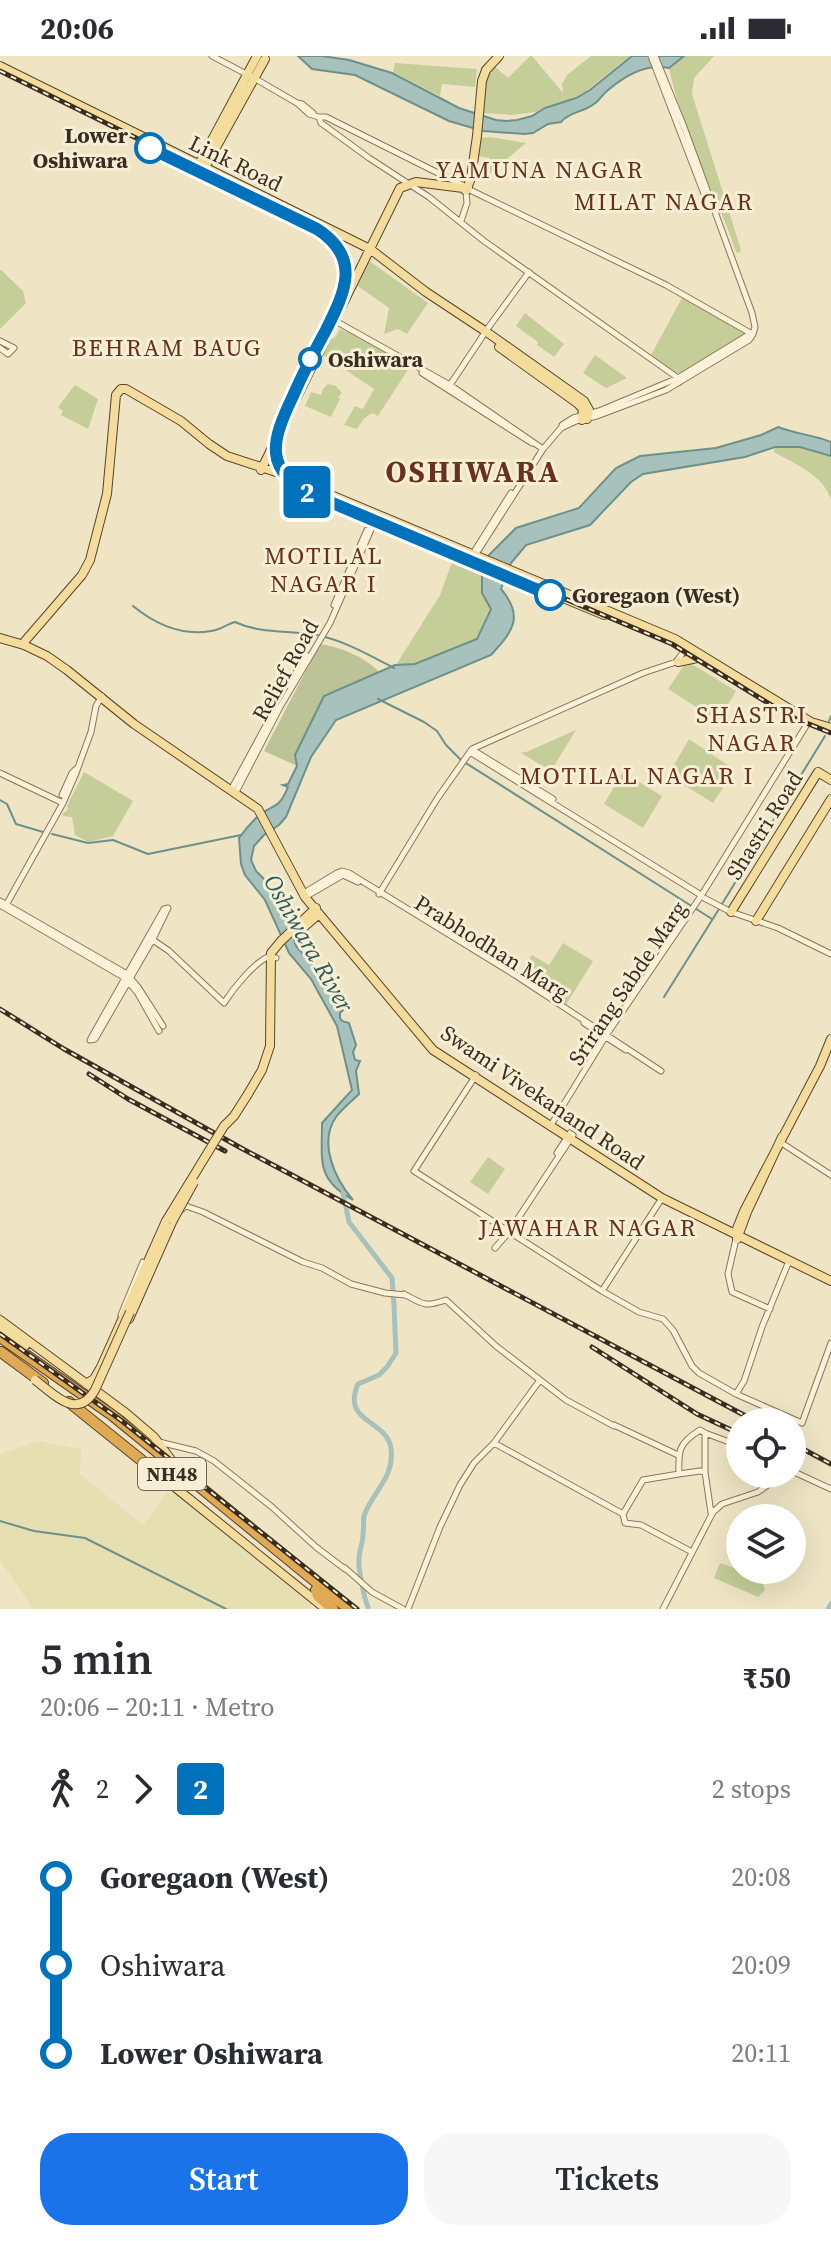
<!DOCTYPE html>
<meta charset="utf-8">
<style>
:root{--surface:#fff;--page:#f7f7f7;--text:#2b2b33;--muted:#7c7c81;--accent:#1a73e8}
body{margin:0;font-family:"Source Serif 4",serif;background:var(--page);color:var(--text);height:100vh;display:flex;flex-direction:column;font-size:30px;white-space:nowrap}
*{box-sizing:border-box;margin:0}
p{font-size:26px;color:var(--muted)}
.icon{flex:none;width:44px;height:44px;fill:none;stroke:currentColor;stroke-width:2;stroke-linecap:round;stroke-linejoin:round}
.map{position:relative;height:1553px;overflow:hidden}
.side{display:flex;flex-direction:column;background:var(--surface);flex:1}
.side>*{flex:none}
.badge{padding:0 16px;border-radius:6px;font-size:28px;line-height:52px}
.fabs{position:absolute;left:726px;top:1352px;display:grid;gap:16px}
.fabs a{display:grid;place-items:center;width:80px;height:80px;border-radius:50%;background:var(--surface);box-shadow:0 8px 32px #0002;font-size:40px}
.map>.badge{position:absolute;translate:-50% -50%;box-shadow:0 0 0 4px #fff}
.legs{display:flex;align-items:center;gap:12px;height:88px;padding:0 40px;font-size:26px}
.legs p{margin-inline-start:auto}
.overview{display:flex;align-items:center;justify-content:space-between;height:136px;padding:0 40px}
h1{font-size:44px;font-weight:600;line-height:60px}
.action{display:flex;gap:16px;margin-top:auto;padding:16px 40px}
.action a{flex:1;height:92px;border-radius:32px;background:var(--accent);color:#fff;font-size:32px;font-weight:600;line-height:92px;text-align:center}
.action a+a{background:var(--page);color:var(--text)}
ul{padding:0 40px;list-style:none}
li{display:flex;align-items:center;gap:28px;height:88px;font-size:30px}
li i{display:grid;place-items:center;width:12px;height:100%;margin:0 10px;background:currentColor}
li i::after{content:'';width:20px;height:20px;margin:-10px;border:6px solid;border-radius:50%;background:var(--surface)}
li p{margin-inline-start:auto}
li:first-child i{background:linear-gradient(#0000 50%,currentColor 0)}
li:last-child i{background:linear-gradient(currentColor 50%,#0000 0)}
.status{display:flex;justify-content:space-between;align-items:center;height:56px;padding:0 40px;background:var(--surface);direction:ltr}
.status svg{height:22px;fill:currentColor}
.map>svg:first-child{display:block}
.farmland{fill:#e5dfb2}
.green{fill:#c5ce98}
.cemetery{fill:#bbc397}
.water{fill:#a7c2bc;stroke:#6d918a;stroke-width:2}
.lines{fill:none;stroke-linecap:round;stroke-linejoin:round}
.stream{stroke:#6d918a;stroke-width:2}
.river{stroke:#a7c2bc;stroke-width:5}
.minor-casing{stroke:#8b765a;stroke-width:7}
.major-casing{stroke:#58442f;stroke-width:10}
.highway-casing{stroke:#58442f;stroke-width:12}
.minor{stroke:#faf1d8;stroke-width:5}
.major{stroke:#f3dc9c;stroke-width:8}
.highway{stroke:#e0a954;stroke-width:10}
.rail-casing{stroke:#3a2d1f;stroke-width:5}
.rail{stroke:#f6eed5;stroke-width:2;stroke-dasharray:6;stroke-linecap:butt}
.major-bridge-casing{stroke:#58442f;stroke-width:10;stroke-linecap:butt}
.major-bridge{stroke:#f3dc9c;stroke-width:8}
.line-1-casing{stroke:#fff;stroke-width:18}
.line-1{stroke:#0072bc;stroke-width:12}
.stop-1-dot{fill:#fff;stroke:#0072bc;stroke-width:4}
.labels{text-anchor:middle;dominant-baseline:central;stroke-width:6;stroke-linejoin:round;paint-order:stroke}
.shield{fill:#f6eed5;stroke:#726756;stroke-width:2}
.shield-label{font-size:20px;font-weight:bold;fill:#3a2d1f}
.stop-label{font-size:22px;font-weight:bold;fill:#3a2d1f;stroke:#f6eed5;text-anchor:start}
.street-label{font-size:22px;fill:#3a2d1f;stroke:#f6eed5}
.neighbourhood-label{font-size:24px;letter-spacing:2px;fill:#68301d;stroke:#f6eed5}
.water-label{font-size:24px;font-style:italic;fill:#2e5a5a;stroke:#f6eed5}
.district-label{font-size:30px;font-weight:bold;letter-spacing:2px;fill:#68301d;stroke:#f6eed5}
</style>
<div class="status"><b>20:06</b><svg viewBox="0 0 49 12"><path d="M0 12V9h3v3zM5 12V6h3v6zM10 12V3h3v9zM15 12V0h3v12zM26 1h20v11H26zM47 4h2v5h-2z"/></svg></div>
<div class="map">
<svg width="831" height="1553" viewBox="0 0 831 1553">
<rect width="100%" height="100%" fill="#efe5c5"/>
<!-- farmland -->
<path class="farmland" d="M39 1385 81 1393 80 1418 143 1469 168 1436H176L312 1548 308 1553H33L0 1504V1398Z"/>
<!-- green -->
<path class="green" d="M530 0H532L563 37 562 28 567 19 591 0H630L585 36 567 45 547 50 536 56 512 59 483 57C484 41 482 23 494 10L508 22Z
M684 0H714L694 22 692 38 741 194 739 197 736 196C729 174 720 153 710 132 693 94 678 53 669 12Z
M395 7 477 13 475 31 442 28 440 40 393 16Z
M491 81 526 87 490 117V102L478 100 481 82Z
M368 204 428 247 407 278 398 273 384 278 389 252 355 228Z
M0 213 23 235 26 247 0 273Z
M683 240 744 276V280L682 318 674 316 651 299Z
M525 257 564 288 554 301 537 289 538 286 516 270Z
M340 273 363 282 409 312 378 360 373 357C364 361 362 365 357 373L344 369 355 350 363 353 374 333 320 297 328 281 334 283Z
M595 299 627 322 606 332 583 317Z
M328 328 336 330 342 337 338 341 340 343 331 361 305 350 311 336 321 339 323 333Z
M75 329 98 343 88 373 61 359 63 355 58 351Z
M799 390 831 400V444C823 418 796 409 774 396L775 391Z
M454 501 483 513 481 537 490 552 476 583 415 608 396 609 440 539Z
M687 605 736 635 718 665 668 633Z
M576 674 551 715 521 697 526 696Z
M689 683 735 714 713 747 668 719Z
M84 716 133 745 113 780 88 786 75 779 72 761 62 760 64 756H66L68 752 67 750Z
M623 716 662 740 643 772 604 748Z
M563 887 593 905 566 949 518 919 532 899 549 909Z
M488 1101 505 1113 488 1138 470 1126Z
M720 1507 761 1521 765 1534 758 1541 714 1522Z"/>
<!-- cemetery -->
<path class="cemetery" d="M320 588C340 591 366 601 380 617L324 640 295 698 297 710 264 695Z"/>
<!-- water -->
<path class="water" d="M298 0H322L349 4 392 17 459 52 496 64 506 65 517 64 532 60 545 52 576 42 590 34 632 0H684L669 12C646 7 624 20 607 35 602 39 599 45 594 48 584 56 569 56 561 66L548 68 533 77 524 78 483 75 449 65 355 19 312 13Z
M778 371C796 378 814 379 831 386V400L800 391H775L745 401 643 418 631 426 590 469 526 489 511 507 501 533C525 561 512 576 491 599L336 664 311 701 286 761 279 769 264 779 254 790 251 804 256 815 265 824 285 852 296 890 321 918 343 954 340 957V962L342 965 349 967 356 989 353 996 355 1004 360 1005 356 1015 359 1038C351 1046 342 1053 336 1061 318 1087 335 1123 353 1144 316 1123 322 1105 322 1067L352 1034 337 970 311 923 289 897 265 844 245 819 241 808 239 782C244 775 250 768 256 762 272 747 278 756 288 731L283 729 288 728 297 710 295 699 324 640 395 609 415 608 477 583 491 553 482 537V514L488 500 516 472 579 452 616 412 640 400 716 392 761 379Z"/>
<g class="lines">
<!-- stream -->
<path class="stream" d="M133 550C155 568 182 580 211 575 220 574 227 568 235 566 261 578 289 574 317 579 345 585 369 599 394 612
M378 643 424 666 437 675 446 689 461 704 712 863
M829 665 831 660
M0 744 7 748 16 768 43 776
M52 778 88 787 113 784 148 798 241 779
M722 848 825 680
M664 941 719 853
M0 1465 34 1475 85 1482 226 1553"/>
<!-- river -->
<path class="river" d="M343 1137 349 1166 392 1222 394 1249 396 1297 387 1311 379 1319 358 1328C341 1367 386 1363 391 1392 395 1422 372 1436 364 1460 363 1466 364 1473 363 1479 363 1487 359 1495 359 1503 358 1512 364 1542 368 1551
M828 1553 831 1548"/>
<!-- minor casing -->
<g class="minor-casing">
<path id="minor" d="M212 0 254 22 297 47 302 48 313 57
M651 0 708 148
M655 0 684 71 752 257 755 271 753 278
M297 47 309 58 319 61 321 67 369 102 429 141 484 185 678 322 680 326
M319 61H326L464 130
M468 133 666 229 752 278
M461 165 467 147 466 136
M330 262 450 329 543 393
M0 285 14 292
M0 292 8 298 14 292
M422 317 532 387
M448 332 488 272 529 216
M562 369 573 362 599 355 678 322 750 278
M472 499 511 437
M474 501 543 393 561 372 576 365 597 360 666 334 749 284 753 278
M334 549 367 474
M289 629 306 599
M470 696 701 839
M476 696 553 743
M0 717 63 747
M231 734 276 651
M235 738 280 651 330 567 377 460
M62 739 72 717 76 713
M304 837 337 817 342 815 349 817 515 919 661 1015
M379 838 437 743 472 693 643 617 676 606 687 591
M305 841 343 819 358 826
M704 842 731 856 778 872 831 898
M0 845 127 918 138 931 163 970
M0 849 125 922 137 936 159 975
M5 851 63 747 76 717 91 676 96 650 102 640
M168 852 153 883 95 983 90 984 164 853Z
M150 882 169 895 224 947C233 933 254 906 270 900L276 902
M584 967 626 994
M476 1019 414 1115 602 1235 639 1256 663 1263 673 1274 692 1310 699 1317 736 1338 802 1367 831 1287
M551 1069 607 978 701 840 809 665
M780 1086 831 1119
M557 1097 570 1077
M181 1154 186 1150 203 1156 303 1206 322 1212 351 1228 385 1237 405 1239
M736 1183 728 1218 732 1236 770 1253
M495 1192 509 1176 573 1079
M602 1235 662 1142
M404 1238C424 1249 425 1251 446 1244L496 1290 566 1344 614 1370
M121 1259 143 1206
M736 1338 744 1325 762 1271 789 1205
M614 1369 678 1399
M705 1377 740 1390
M159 1386 196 1395 214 1405 272 1451 316 1491 345 1513
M494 1387 623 1458
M792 1415 831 1433
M705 1416 700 1415 679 1418C678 1394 679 1387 700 1374L705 1377V1416L711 1457
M721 1449 713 1456 722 1448 758 1436 772 1426 778 1418
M623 1458 625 1467 641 1469 692 1496
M623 1458 643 1424 679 1418
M345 1512 372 1536 403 1553
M408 1553 440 1471 460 1429 474 1407 494 1387 540 1324
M663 1553 713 1456"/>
</g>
<!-- major casing -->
<g class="major-casing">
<path id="major" d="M0 10 370 193 426 236 488 277 584 345 589 354 587 363
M197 112 257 0
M203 115 265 3
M468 130 471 122 477 80 482 25 486 14 499 0
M499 291 577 347 583 353 582 364
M261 414 400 132 416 126 463 132 466 135 468 133V130
M428 486 604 559
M0 582 24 589 47 600 67 614 134 668 258 753 305 841 433 994 662 1142 831 1225
M24 589 25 585 82 519 90 504 107 438 116 339 121 333H126L181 365 209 388 227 400 276 416 675 583 811 666 831 672
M678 606 697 602
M731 856 818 716 831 724
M756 865 831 743
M296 878 319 858
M248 1038 262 1014 270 990 271 897 281 885 316 852
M782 1081 747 1156 737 1183 736 1175 744 1155 820 1010 831 983
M129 1263 173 1164
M0 1264 126 1357 154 1381 172 1405
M0 1272 25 1290
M86 1328 94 1323 101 1311 166 1165
M166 1424 322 1550"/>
</g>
<!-- highway casing -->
<g class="highway-casing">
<path id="highway" d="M0 1281 112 1359 349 1553
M1 1296 43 1327
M69 1346 166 1424 175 1421
M316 1534 318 1540 333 1553"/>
</g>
<!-- minor -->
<use href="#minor" class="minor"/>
<!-- major -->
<use href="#major" class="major"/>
<!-- highway -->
<use href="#highway" class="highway"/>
<!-- rail casing -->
<g class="rail-casing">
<path id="rail" d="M0 15 313 169C340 184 354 208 345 239 330 274 274 360 278 394 280 417 297 429 317 438L672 588 789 660 831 677
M0 953 64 993 241 1092 757 1366
M89 1018 128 1043 225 1095
M0 1278 122 1365 357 1553
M592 1291 697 1358 740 1378
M792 1387 831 1408"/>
</g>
<!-- rail -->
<use href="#rail" class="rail"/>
<!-- major-bridge casing -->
<g class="major-bridge-casing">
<path id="major-bridge" d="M173 1164 194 1126
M166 1165 224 1070 234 1060 248 1038
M35 1324C54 1338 77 1365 95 1334L130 1256"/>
</g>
<!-- major-bridge -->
<use href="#major-bridge" class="major-bridge"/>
</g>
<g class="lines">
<!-- line-1 casing -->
<g class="line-1-casing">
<path id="line-1" d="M150 92 317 173C362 202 345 236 326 274 314 296 303 317 293 340 272 384 261 415 316 440L550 539"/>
</g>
<!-- line-1 -->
<use href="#line-1" class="line-1"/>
</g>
<!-- markers -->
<g class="stop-1-dot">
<circle cx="150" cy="92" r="14"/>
<circle cx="310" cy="303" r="10"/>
<circle cx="550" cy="539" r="14"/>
</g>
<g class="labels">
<!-- shield labels -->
<rect class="shield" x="138" y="1402" width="68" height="32" rx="6"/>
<g class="shield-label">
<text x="172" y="1418">NH48</text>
</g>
<!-- stop labels -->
<g class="stop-label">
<text x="128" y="79" text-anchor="end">Lower<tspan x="128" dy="25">Oshiwara</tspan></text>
<text x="328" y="303">Oshiwara</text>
<text x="572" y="539">Goregaon (West)</text>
</g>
<!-- street labels -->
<g class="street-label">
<text transform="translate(236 107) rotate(26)">Link Road</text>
<text transform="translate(285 614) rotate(-61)">Relief Road</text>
<text transform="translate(764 769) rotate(-58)">Shastri Road</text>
<text transform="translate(492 891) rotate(32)">Prabhodhan Marg</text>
<text transform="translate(627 927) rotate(-56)">Srirang Sabde Marg</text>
<text transform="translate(543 1041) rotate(34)">Swami Vivekanand Road</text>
</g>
<!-- neighbourhood labels -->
<g class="neighbourhood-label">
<text x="540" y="113">YAMUNA NAGAR</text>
<text x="664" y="145">MILAT NAGAR</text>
<text x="167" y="291">BEHRAM BAUG</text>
<text x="324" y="499">MOTILAL<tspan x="324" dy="28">NAGAR I</tspan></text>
<text x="752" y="658">SHASTRI<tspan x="752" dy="28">NAGAR</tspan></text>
<text x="637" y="719">MOTILAL NAGAR I</text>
<text x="588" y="1171">JAWAHAR NAGAR</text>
</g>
<!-- water labels -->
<g class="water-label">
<text transform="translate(309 887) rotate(60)">Oshiwara River</text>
</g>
<!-- district labels -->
<g class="district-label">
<text x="473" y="415">OSHIWARA</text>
</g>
</g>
</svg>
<div class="fabs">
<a><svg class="icon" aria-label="locate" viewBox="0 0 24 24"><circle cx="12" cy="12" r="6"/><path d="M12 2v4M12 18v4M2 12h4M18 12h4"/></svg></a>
<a><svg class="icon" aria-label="layers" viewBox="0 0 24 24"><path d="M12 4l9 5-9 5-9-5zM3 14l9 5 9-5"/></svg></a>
</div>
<b class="badge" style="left:307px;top:436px;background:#0072bc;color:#fff">2</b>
</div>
<section class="side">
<div class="overview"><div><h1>5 min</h1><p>20:06 – 20:11 · Metro</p></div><b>₹50</b></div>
<div class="legs"><svg class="icon" aria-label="walk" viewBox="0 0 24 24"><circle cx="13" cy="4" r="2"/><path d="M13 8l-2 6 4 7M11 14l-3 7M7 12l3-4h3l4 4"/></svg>2<svg class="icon" aria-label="forward" viewBox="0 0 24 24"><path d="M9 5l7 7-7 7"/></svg><b class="badge" style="background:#0072bc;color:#fff">2</b><p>2 stops</p></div>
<ul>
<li><i style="color:#0072bc"></i><b>Goregaon (West)</b><p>20:08</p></li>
<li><i style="color:#0072bc"></i><span>Oshiwara</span><p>20:09</p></li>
<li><i style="color:#0072bc"></i><b>Lower Oshiwara</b><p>20:11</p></li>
</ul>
<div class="action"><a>Start</a><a>Tickets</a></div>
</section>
